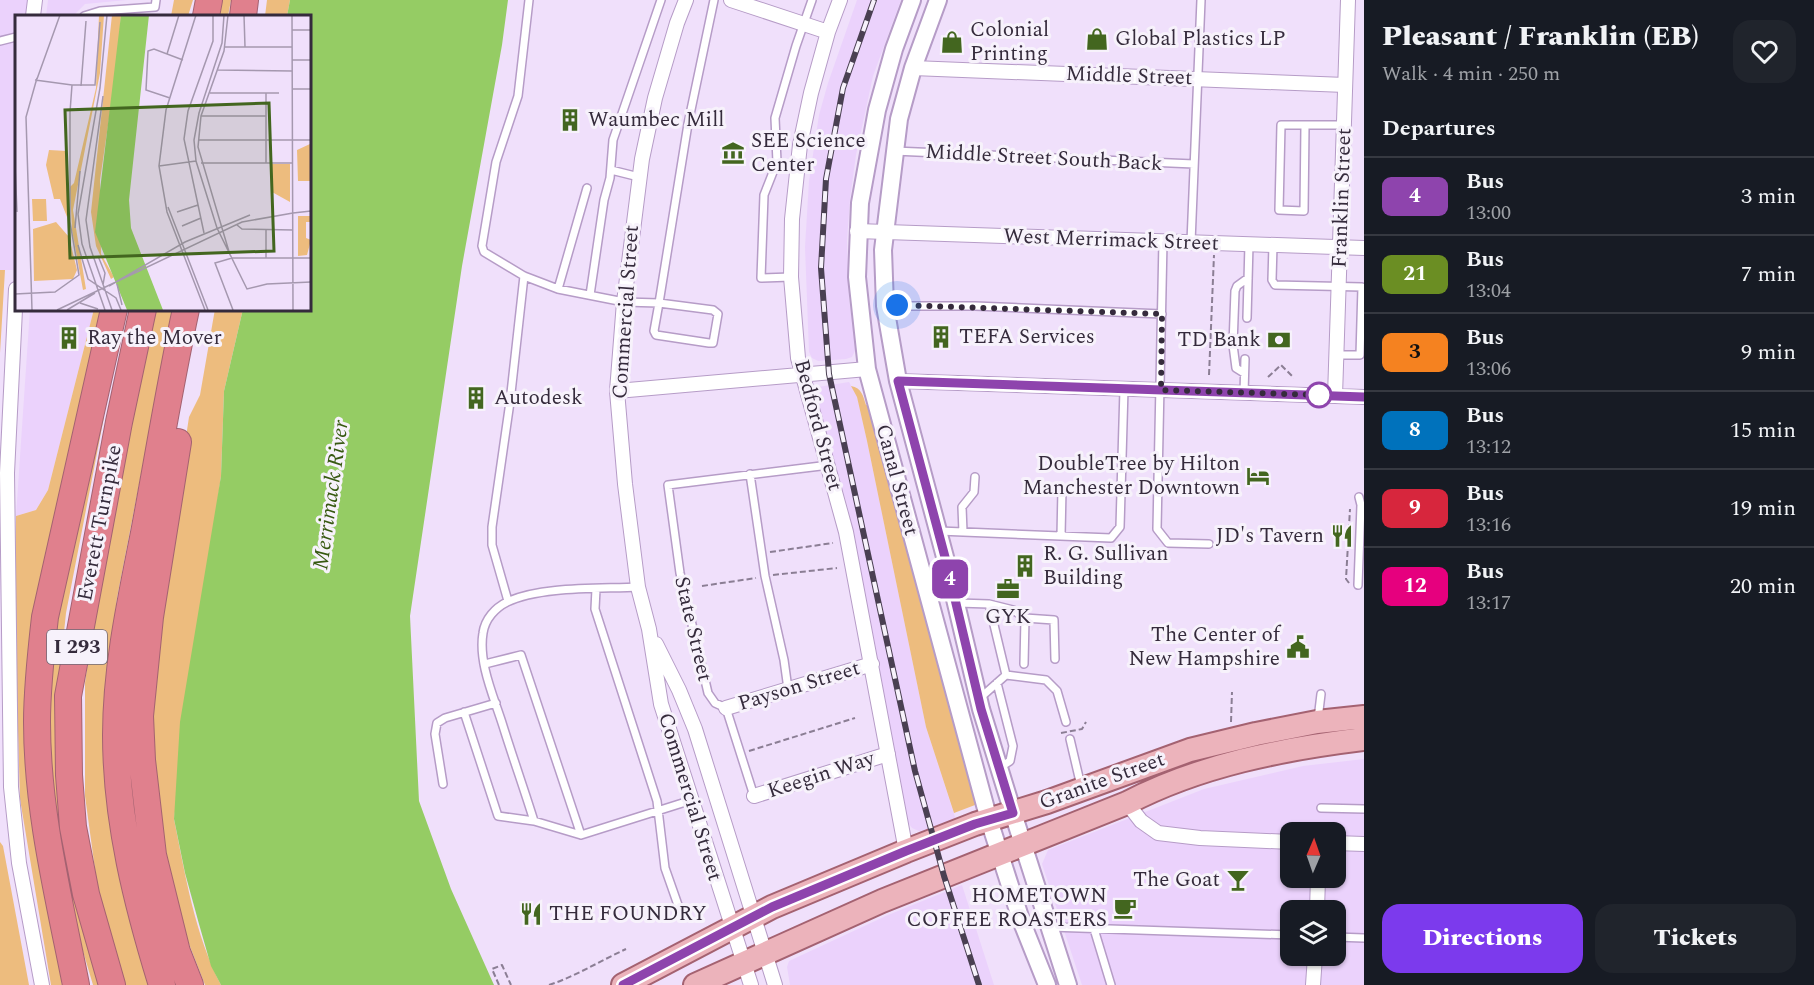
<!DOCTYPE html>
<meta charset="utf-8">
<style>
:root{--surface:#171b24;--page:#20242c;--text:#f1f3f6;--muted:#9ea1a6;--line:#363941;--accent:#7c3aed}
body{margin:0;font-family:Spectral,serif;background:var(--page);color:var(--text);height:100vh;display:flex;flex-direction:column;font-size:22px;white-space:nowrap}
*{box-sizing:border-box;margin:0}
p{font-size:20px;color:var(--muted)}
.icon{flex:none;width:33px;height:33px;fill:none;stroke:currentColor;stroke-width:2;stroke-linecap:round;stroke-linejoin:round}
.map{position:relative;flex:1;overflow:hidden}
.drawer{display:flex;flex-direction:column;background:var(--surface);width:450px}
.drawer>*{flex:none}
.badge{padding:0 12px;border-radius:9px;font-size:21px;line-height:39px}
.needle{width:39px;rotate:2deg}
.buttons{position:absolute;left:1280px;top:822px;display:grid;gap:12px}
.buttons a{display:grid;place-items:center;width:66px;height:66px;border-radius:12px;background:var(--surface);box-shadow:0 2px 4px #0004;font-size:30px}
.you{position:absolute;width:30px;height:30px;margin:-15px;border:4px solid #fff;border-radius:50%;background:#1a73e8;box-shadow:0 0 0 9px #1a73e833}
.map>.badge{position:absolute;translate:-50% -50%;box-shadow:0 0 0 3px #fff}
h2{padding:0 18px;font-size:22px;line-height:54px}
.round{display:grid;place-items:center;flex:none;width:63px;height:63px;border-radius:18px;background:var(--page)}
.head{display:flex;align-items:center;justify-content:space-between;height:102px;padding:0 18px}
h1{font-size:28px;font-weight:800;line-height:45px}
.primary-button{display:flex;gap:12px;margin-top:auto;padding:12px 18px}
.primary-button a{flex:1;height:69px;border-radius:18px;background:var(--accent);color:#fff;font-size:24px;font-weight:800;line-height:69px;text-align:center}
.primary-button a+a{background:var(--page);color:var(--text)}
ul{padding:0;list-style:none}
li{display:flex;align-items:center;gap:18px;height:78px;padding:0 18px;border-top:2px solid var(--line)}
li div{flex:1}
li b{display:block;font-size:22px}
li em{font-style:normal}
li .badge{min-width:66px;font-weight:700;text-align:center}
main{display:flex;flex:1;min-height:0}
.map>svg:first-child{display:block}
.built{fill:#ebd2fc;fill-rule:evenodd}
.green{fill:#edbc7e}
.water{fill:#95cc64}
.lines{fill:none;stroke-linecap:round;stroke-linejoin:round}
.service-casing{stroke:#b69cc7;stroke-width:10}
.minor-casing{stroke:#b69cc7;stroke-width:16}
.tertiary-casing{stroke:#b69cc7;stroke-width:20}
.primary-casing{stroke:#a46271;stroke-width:26}
.motorway-casing{stroke:#a46271;stroke-width:28}
.path{stroke:#8b7e94;stroke-width:2;stroke-dasharray:6 3;stroke-linecap:butt}
.service{stroke:#fff;stroke-width:7}
.minor{stroke:#fff;stroke-width:14}
.tertiary{stroke:#fff;stroke-width:16}
.primary{stroke:#ecb3bb;stroke-width:22}
.motorway{stroke:#e0808d;stroke-width:26}
.rail-casing{stroke:#4a4052;stroke-width:6}
.rail{stroke:#f7f2fb;stroke-width:4;stroke-dasharray:11;stroke-linecap:butt}
.path-bridge{stroke:#8b7e94;stroke-width:2;stroke-dasharray:6 3;stroke-linecap:butt}
.line-casing{stroke:#fff;stroke-width:14}
.line{stroke:#8e44ad;stroke-width:9}
.walk{stroke:#352b3c;stroke-width:6;stroke-dasharray:0 10.8}
.stop-dot{fill:#fff;stroke:#8e44ad;stroke-width:3}
.labels{text-anchor:middle;dominant-baseline:central;stroke-width:6;stroke-linejoin:round;paint-order:stroke}
.shield{fill:#f7f2fb;stroke:#6f6775;stroke-width:1.5}
.shield-label{font-size:20px;font-weight:bold;fill:#352b3c}
.poi-label{font-size:21px;fill:#352b3c;stroke:#f7f2fb;text-anchor:start}
.street-label{font-size:21px;fill:#352b3c;stroke:#f7f2fb}
.water-label{font-size:22px;font-style:italic;fill:#375911;stroke:#f7f2fb}
.inset-road{fill:none;stroke:#a598af;stroke-width:1.5}
.view{fill:#43661f;fill-opacity:0.15;stroke:#43661f;stroke-width:3}
.inset-edge{fill:none;stroke:#352b3c;stroke-width:3}
</style>
<main>
<div class="map">
<svg width="1364" height="985" viewBox="0 0 1364 985">
<rect width="100%" height="100%" fill="#f0e0fb"/>
<!-- built -->
<path class="built" d="M0 0H35L34 14 23 13 22 16H16V270H0Z
M48 0H127L85 4 73 16H46Z
M857 0H901L873 76 856 155 850 199 847 241 849 299 856 349 852 357 846 359 818 361 812 358 809 352 805 247 809 181 819 115 828 83Z
M30 309H94L48 490 36 510 16 516Z
M849 382 857 396 867 441 926 727 956 820 921 832 912 828 906 820 848 508 815 394 818 387Z
M1364 759V985H1082L1042 864 1048 850 1204 789 1303 766ZM1290 832H1335V878H1290ZM1290 910H1335V956H1290Z
M962 885 994 985H790L787 967 789 961 888 915Z"/>
<!-- green -->
<path class="green" d="M174 0H193L188 16H171Z
M221 0H231L228 16H217Z
M267 0H290L287 16H265Z
M0 270H5L0 353Z
M94 309H106L47 564 50 904 62 985H51L20 799 14 595 16 516 36 510 48 490Z
M154 309H173L117 598 108 670V809L128 915 150 985H125L97 884 85 796V683L98 586Z
M215 309H243L224 391 221 476 174 819C185 874 195 935 221 985H205L177 913 154 794 151 687 162 595 189 417 200 395Z
M851 386C862 388 863 396 866 405L870 406 975 799V805L954 813 926 727 867 441 857 397Z
M98 416 104 417 66 613 57 700 100 985H93L67 897 45 742 50 615Z
M0 842 3 846 29 985H0Z"/>
<!-- water -->
<path class="water" d="M290 0H508L502 45 462 266 410 616 419 801 451 889 494 985H221L211 966 199 924 185 873 174 819 180 722 221 476 224 391 243 309H309V16H287Z"/>
<g class="lines">
<!-- service casing -->
<g class="service-casing">
<path id="service" d="M529 0 518 96 496 162 482 246 484 252 524 276 558 289 624 302 659 303 713 310 718 314 713 343H709L656 335 654 331 659 303 688 124 714 0
M84 16 100 11 155 7 156 0
M0 41 16 37
M1305 126 1304 211 1279 210 1281 125H1344
M894 151 1194 164
M611 170 639 177
M1163 241 1157 529 1168 543 1209 544
M1191 242 1201 0
M1273 245 1272 280 1275 285 1362 287 1360 355H1336
M791 277 761 278 764 195 777 162 775 118 796 46 812 0
M558 289 587 188
M590 295 604 200 610 178 613 140 661 0
M886 306H975L1162 314
M1247 318 1249 244
M1244 373 1236 368 1233 345 1235 291 1237 286 1248 278
M1244 393 1245 359
M750 474 765 576 784 660 788 689
M939 531 1111 538 1120 527 1124 389
M963 532 962 507 974 492 975 477
M1061 536 1062 489
M1358 585 1361 505 1359 497
M638 587C600 589 541 586 507 602 495 608 485 619 483 633 478 663 494 697 503 726 513 758 524 789 534 821L581 835 692 800
M596 589 595 609 657 801 665 868 678 905
M508 601 492 545V527L510 402 524 276
M958 603 989 604 1013 610 1025 618 1054 620 1055 659
M989 604 1006 675
M485 664 521 655 581 835
M1024 664 1025 618
M997 683 1013 746 1010 761 999 768
M980 698 1006 675 1046 680 1057 691 1066 722
M464 712 498 816 534 821
M1318 719 1321 694
M1070 739 1081 786
M443 784 435 734 437 723 445 718 496 703
M754 796 726 708 715 703 708 693 680 573 668 485 829 465
M1321 808 1364 809
M1050 927 1290 935
M1094 929 1111 985
M1335 937 1364 938"/>
</g>
<!-- minor casing -->
<g class="minor-casing">
<path id="minor" d="M686 0 677 23 655 98 642 159 624 302 617 391 625 484 638 587 649 629 661 704 751 985
M731 0 828 32
M840 0 828 32 811 93 800 145 792 219 791 277 798 358 846 532 906 851
M33 16 35 0
M913 68 1345 85
M857 231 1364 248
M16 289 7 473 11 787 19 863 42 985
M898 381 1364 397
M617 391 867 369
M1335 396 1348 0
M656 644 679 690 695 729 775 985
M726 708 872 664
M754 796 888 754
M1127 803 1141 821 1158 833 1200 838 1290 842
M1335 843 1364 844
M1317 910 1318 878
M1313 985 1315 956"/>
</g>
<!-- tertiary casing -->
<g class="tertiary-casing">
<path id="tertiary" d="M912 0 894 49 877 110 860 203 857 277 867 369 989 820 1021 920 1047 985
M938 0 913 68 899 119 883 250 885 306 898 381 945 557 981 709 1013 813 1068 985"/>
</g>
<!-- primary casing -->
<g class="primary-casing">
<path id="primary" d="M623 985 772 907 906 851 975 824 1047 802 1190 750 1256 734 1317 722 1364 717
M695 985 882 901 1127 803C1200 765 1282 749 1364 739"/>
</g>
<!-- motorway casing -->
<g class="motorway-casing">
<path id="motorway" d="M206 16 209 0
M243 16 245 0
M178 442 150 617 140 716 142 760 153 855 177 952 190 985
M76 985C59 899 37 811 37 722 37 687 41 652 45 617L114 309
M112 985 86 894 73 827 69 775 68 696 119 422 143 309
M162 985C137 904 116 821 116 735 116 667 131 599 144 533 158 458 170 383 186 309"/>
</g>
<!-- path -->
<path class="path" d="M1209 375 1214 255
M1268 377 1281 365 1294 378
M770 552 833 543
M773 575 837 568
M1349 583 1346 579 1350 509
M1058 584 1079 585
M702 586 756 578
M1231 722 1232 692
M749 751 855 718
M499 985 492 969 502 965 511 985
M549 985C576 976 600 961 626 949"/>
<!-- service -->
<use href="#service" class="service"/>
<!-- minor -->
<use href="#minor" class="minor"/>
<!-- tertiary -->
<use href="#tertiary" class="tertiary"/>
<!-- primary -->
<use href="#primary" class="primary"/>
<!-- motorway -->
<use href="#motorway" class="motorway"/>
<!-- rail casing -->
<g class="rail-casing">
<path id="rail" d="M874 0 843 88 826 179 821 268 829 374 915 771 944 876 979 985"/>
</g>
<!-- rail -->
<use href="#rail" class="rail"/>
<!-- path-bridge -->
<path class="path-bridge" d="M1061 733 1082 729 1086 722"/>
</g>
<g class="lines">
<!-- line casing -->
<g class="line-casing">
<path id="line" d="M623 985 772 907 906 851 975 824 1013 813 981 709 945 557 898 381 1364 397"/>
</g>
<!-- line -->
<use href="#line" class="line"/>
<!-- walk -->
<path class="walk" d="M897 305 1162 314 1161 390 1319 395"/>
</g>
<!-- icons -->
<defs>
<g id="shop-bare" transform="scale(1.8)"><path d="M-5-2.5h2.3a2.7 3.5 0 0 1 5.4 0H5L5.5 6h-11ZM-1.5-2.5h3a1.5 2.3 0 0 0-3 0Z" fill="#43661f" stroke="#f7f2fb" stroke-width="2.5" paint-order="stroke"/></g>
<g id="building-bare" transform="scale(1.8)"><path d="M-4-6H4V6H1V3H-1V6H-4ZM-2.5-4.3h1.7v1.8h-1.7ZM.8-4.3h1.7v1.8H.8ZM-2.5-1h1.7V.8h-1.7ZM.8-1h1.7V.8H.8Z" fill="#43661f" stroke="#f7f2fb" stroke-width="2.5" paint-order="stroke"/></g>
<g id="museum-bare" transform="scale(1.8)"><path d="M0-6L6-3V-2H-6V-3ZM-5-1h2V3h-2ZM-1-1h2V3h-2ZM3-1h2V3H3ZM-6 4H6V6H-6Z" fill="#43661f" stroke="#f7f2fb" stroke-width="2.5" paint-order="stroke"/></g>
<g id="bank-bare" transform="scale(1.8)"><path d="M-6-4H6V4H-6ZM0-2.3a2.3 2.3 0 1 0 0 4.6a2.3 2.3 0 1 0 0-4.6Z" fill="#43661f" stroke="#f7f2fb" stroke-width="2.5" paint-order="stroke"/></g>
<g id="hotel-bare" transform="scale(1.8)"><path d="M-6-4.5h1.5V1H6V5H4.5V3h-9V5H-6ZM-4 0a1.8 1.8 0 1 1 3.6 0ZM.5 0V-2.5h3Q6-2.5 6 0Z" fill="#43661f" stroke="#f7f2fb" stroke-width="2.5" paint-order="stroke"/></g>
<g id="restaurant-bare" transform="scale(1.8)"><path d="M-5-6h1v4h1v-4h1v4h1v-4h1v5L-1.5 .5V6h-2V.5L-5-1ZM5-6V6H3V1.5H1.5Q1.5-4 5-6Z" fill="#43661f" stroke="#f7f2fb" stroke-width="2.5" paint-order="stroke"/></g>
<g id="office-bare" transform="scale(1.8)"><path d="M-6-3h4V-5.5h4V-3h4V5H-6ZM-1-4.5V-3h2v-1.5ZM-6 0V1H6V0Z" fill="#43661f" stroke="#f7f2fb" stroke-width="2.5" paint-order="stroke"/></g>
<g id="civic-bare" transform="scale(1.8)"><path d="M-.6-6.5H3V-4.5H.6V-3L4-1V1h2V6H-6V1h2V-1L-.6-3ZM-1.2 2.5V6h2.4V2.5Z" fill="#43661f" stroke="#f7f2fb" stroke-width="2.5" paint-order="stroke"/></g>
<g id="bar-bare" transform="scale(1.8)"><path d="M-6-5H6L.8 .8V4.5H3.5V6h-7V4.5H-.8V.8Z" fill="#43661f" stroke="#f7f2fb" stroke-width="2.5" paint-order="stroke"/></g>
<g id="cafe-bare" transform="scale(1.8)"><path d="M-5.5-4.5H6V0H3Q3 3.5 0 3.5H-2.5Q-5.5 3.5-5.5 0ZM3-3.2v2h1.7v-2ZM-6 4.5H4V6H-6Z" fill="#43661f" stroke="#f7f2fb" stroke-width="2.5" paint-order="stroke"/></g>
</defs>
<g fill-rule="evenodd">
<use href="#shop-bare" x="1097" y="39"/>
<use href="#shop-bare" x="952" y="42"/>
<use href="#building-bare" x="570" y="120"/>
<use href="#museum-bare" x="733" y="153"/>
<use href="#building-bare" x="941" y="337"/>
<use href="#building-bare" x="69" y="338"/>
<use href="#bank-bare" x="1279" y="340"/>
<use href="#building-bare" x="476" y="398"/>
<use href="#hotel-bare" x="1258" y="476"/>
<use href="#restaurant-bare" x="1342" y="536"/>
<use href="#building-bare" x="1025" y="566"/>
<use href="#office-bare" x="1008" y="589"/>
<use href="#civic-bare" x="1298" y="647"/>
<use href="#bar-bare" x="1238" y="880"/>
<use href="#cafe-bare" x="1125" y="908"/>
<use href="#restaurant-bare" x="531" y="914"/>
</g>
<!-- markers -->
<circle class="stop-dot" cx="1319" cy="395" r="12"/>
<g class="labels">
<!-- shield labels -->
<rect class="shield" x="47" y="630" width="60" height="34" rx="4.5"/>
<g class="shield-label">
<text x="77" y="647">I 293</text>
</g>
<!-- poi labels -->
<g class="poi-label">
<text x="970" y="30">Colonial<tspan x="970" dy="24">Printing</tspan></text>
<text x="1115" y="39">Global Plastics LP</text>
<text x="588" y="120">Waumbec Mill</text>
<text x="751" y="141">SEE Science<tspan x="751" dy="24">Center</tspan></text>
<text x="959" y="337">TEFA Services</text>
<text x="87" y="338">Ray the Mover</text>
<text x="1261" y="340" text-anchor="end">TD Bank</text>
<text x="494" y="398">Autodesk</text>
<text x="1240" y="464" text-anchor="end">DoubleTree by Hilton<tspan x="1240" dy="24">Manchester Downtown</tspan></text>
<text x="1324" y="536" text-anchor="end">JD's Tavern</text>
<text x="1043" y="554">R. G. Sullivan<tspan x="1043" dy="24">Building</tspan></text>
<text x="1008" y="617" text-anchor="middle">GYK</text>
<text x="1280" y="635" text-anchor="end">The Center of<tspan x="1280" dy="24">New Hampshire</tspan></text>
<text x="1220" y="880" text-anchor="end">The Goat</text>
<text x="1107" y="896" text-anchor="end">HOMETOWN<tspan x="1107" dy="24">COFFEE ROASTERS</tspan></text>
<text x="549" y="914">THE FOUNDRY</text>
</g>
<!-- street labels -->
<g class="street-label">
<text transform="translate(1129 76) rotate(2)">Middle Street</text>
<text transform="translate(1044 158) rotate(3)">Middle Street South Back</text>
<text transform="translate(1342 198) rotate(-88)">Franklin Street</text>
<text transform="translate(1111 240) rotate(2)">West Merrimack Street</text>
<text transform="translate(626 312) rotate(-86)">Commercial Street</text>
<text transform="translate(818 425) rotate(75)">Bedford Street</text>
<text transform="translate(897 480) rotate(75)">Canal Street</text>
<text transform="translate(100 523) rotate(-79)">Everett Turnpike</text>
<text transform="translate(693 629) rotate(77)">State Street</text>
<text transform="translate(799 686) rotate(-17)">Payson Street</text>
<text transform="translate(821 775) rotate(-18)">Keegin Way</text>
<text transform="translate(1102 781) rotate(-20)">Granite Street</text>
<text transform="translate(690 797) rotate(73)">Commercial Street</text>
</g>
<!-- water labels -->
<g class="water-label">
<text transform="translate(331 495) rotate(-82)">Merrimack River</text>
</g>
</g>
<!-- overview -->
<g transform="translate(15 15)">
<rect width="296" height="296" fill="#f0e0fb"/>
<path d="M84 0H89L85 58 58 195 71 274 68 275 57 215 55 172 59 168 81 73ZM97 0H106L104 35 85 165 86 239 99 262 96 264 81 231 76 197ZM295 129V166H283L282 135ZM34 135 52 136V202L45 184H39L31 150ZM257 149H275V187L257 177ZM17 184H31L32 206H18ZM283 201H295V207H291V223L296 225 292 240 283 241ZM41 207 54 222 62 255 58 264 19 266 18 214Z" fill="#edbc7e"/>
<path d="M106 0H134L114 185 116 213 148 295H112L80 217Z" fill="#95cc64"/>
<path class="inset-road" d="M181 0 151 95 144 151 152 197 190 295M209 0 207 28 184 98 179 125 181 146 202 213 232 274 252 269 296 267M213 0 209 36 186 101 183 132 215 240M229 0 230 32M277 0 278 295M277 15H296M209 32H277M152 39 164 0M277 45H296M203 55 277 56M22 64 45 0M20 65 57 70M66 71 71 6M277 74H296M195 78H264M251 78V148M88 81 71 205 75 232 97 295M155 83 131 75 133 36 139 34 168 45M186 101H251M183 125H296M186 148H278M0 150 2 197M144 151 181 146M153 192 193 295M162 197 183 190M278 198 296 196M222 210 227 214 278 215M167 211 186 203M60 213 65 156M189 218 169 124 173 96 198 26V0M63 230 73 264 101 283 106 295M83 241 90 258 88 270M251 243V215M102 269 107 290M94 271 170 227 235 200M0 279 40 277 64 260 55 207V97L57 70H80L85 7M65 288 83 294M17 295 11 102 22 63M42 295 227 207 278 198M52 295 80 278M90 295 67 229 63 199 85 73 92 0M218 295 200 248 217 243H296"/>
<path class="view" d="M254 88 259 236 55 243 50 95Z"/>
<rect width="296" height="296" class="inset-edge"/>
</g>
</svg>
<div class="buttons">
<a><svg class="needle" viewBox="-14 -14 28 28"><path d="M0-13l5 13h-10z" fill="#e53935"/><path d="M0 13l5-13h-10z" fill="#9ea1a6"/></svg></a>
<a><svg class="icon" aria-label="layers" viewBox="0 0 24 24"><path d="M12 4l9 5-9 5-9-5zM3 14l9 5 9-5"/></svg></a>
</div>
<div class="you" style="left:897px;top:305px"></div>
<b class="badge" style="left:950px;top:579px;background:#8e44ad;color:#fff">4</b>
</div>
<section class="drawer">
<div class="head"><div><h1>Pleasant / Franklin (EB)</h1><p>Walk · 4 min · 250 m</p></div><a class="round"><svg class="icon" aria-label="heart" viewBox="0 0 24 24"><path d="M12 20l-8-8c-3-5 5-10 8-4 3-6 11-1 8 4z"/></svg></a></div>
<h2>Departures</h2>
<ul>
<li><span class="badge" style="background:#8e44ad;color:#fff">4</span><div><b>Bus</b><p>13:00</p></div><em>3 min</em></li>
<li><span class="badge" style="background:#6b8e23;color:#fff">21</span><div><b>Bus</b><p>13:04</p></div><em>7 min</em></li>
<li><span class="badge" style="background:#f58220;color:#111">3</span><div><b>Bus</b><p>13:06</p></div><em>9 min</em></li>
<li><span class="badge" style="background:#0072bc;color:#fff">8</span><div><b>Bus</b><p>13:12</p></div><em>15 min</em></li>
<li><span class="badge" style="background:#d7263d;color:#fff">9</span><div><b>Bus</b><p>13:16</p></div><em>19 min</em></li>
<li><span class="badge" style="background:#e6007e;color:#fff">12</span><div><b>Bus</b><p>13:17</p></div><em>20 min</em></li>
</ul>
<div class="primary-button"><a>Directions</a><a>Tickets</a></div>
</section>
</main>
